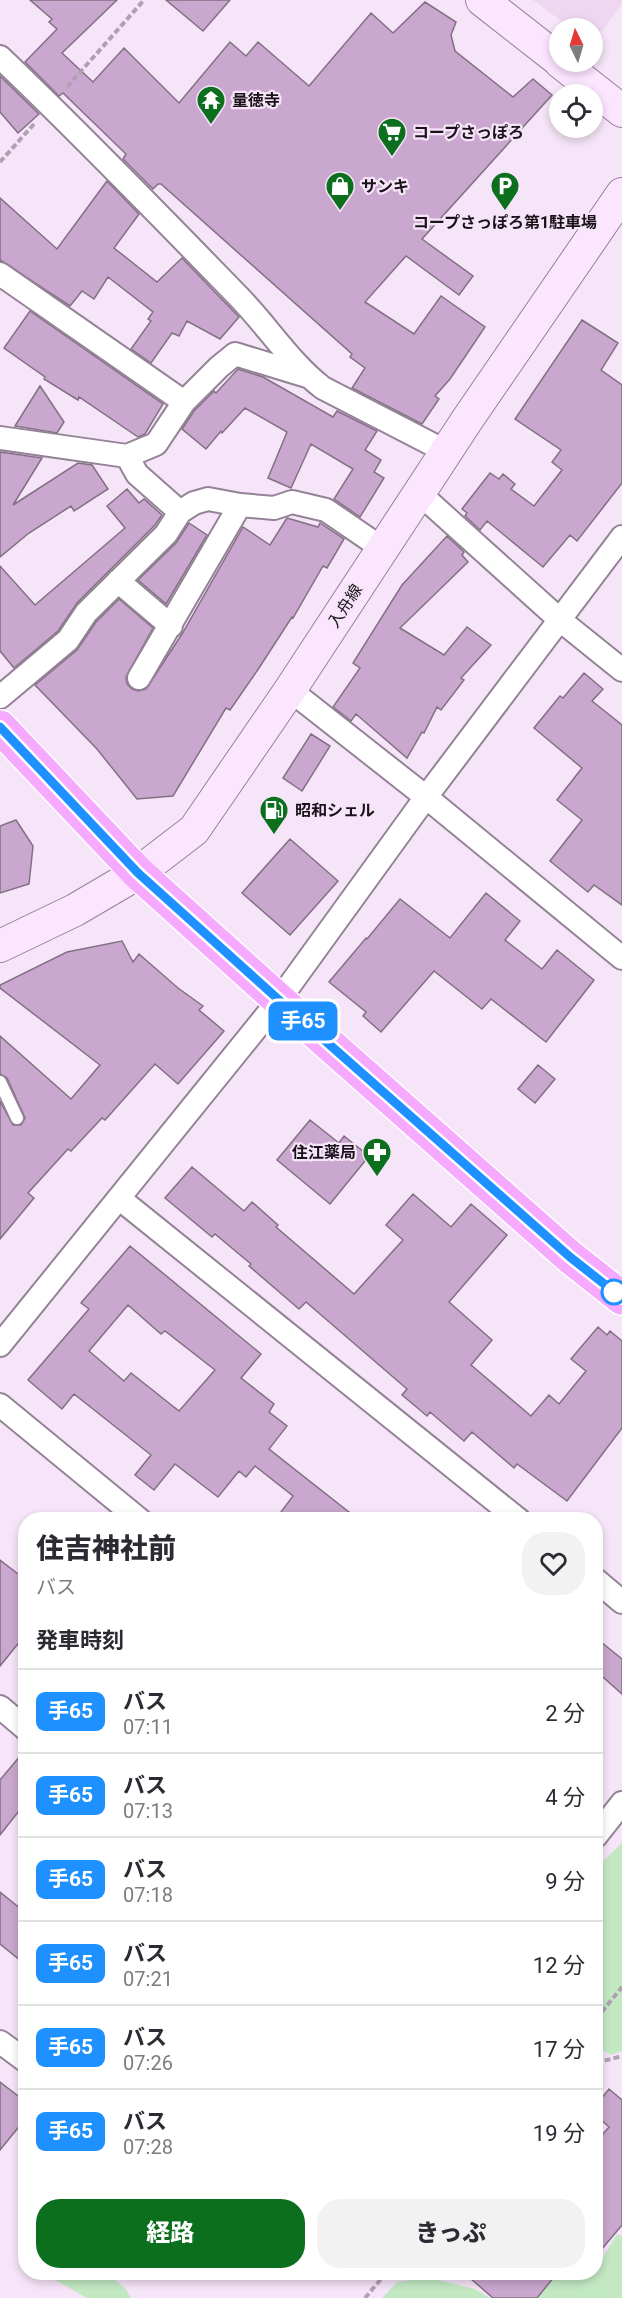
<!DOCTYPE html>
<html lang="ja">
<meta charset="utf-8">
<style>
:root{--surface:#fff;--page:#f2f2f3;--text:#2b2b33;--muted:#7c7c81;--line:#e1e1e2;--accent:#0c6f1d}
body{margin:0;font-family:Roboto,"Noto Sans JP",sans-serif;background:var(--page);color:var(--text);height:100vh;display:flex;flex-direction:column;font-size:22px;white-space:nowrap}
*{box-sizing:border-box;margin:0}
p{font-size:20px;color:var(--muted)}
.icon{flex:none;width:33px;height:33px;fill:none;stroke:currentColor;stroke-width:2;stroke-linecap:round;stroke-linejoin:round}
.map{position:relative;flex:1;overflow:hidden}
.drawer{position:absolute;left:18px;top:1512px;width:585px;height:768px;display:flex;flex-direction:column;background:var(--surface);border-radius:24px;box-shadow:0 3px 9px #0003}
.drawer>*{flex:none}
.badge{padding:0 12px;border-radius:9px;font-size:21px;line-height:39px}
.needle{width:39px;rotate:355deg}
.controls{position:absolute;left:549px;top:18px;display:grid;gap:12px}
.controls a{display:grid;place-items:center;width:54px;height:54px;border-radius:50%;background:var(--surface);box-shadow:0 3px 9px #0003;font-size:30px}
.map>.badge{position:absolute;translate:-50% -50%;box-shadow:0 0 0 3px #fff}
h2{padding:0 18px;font-size:22px;line-height:54px}
.round{display:grid;place-items:center;flex:none;width:63px;height:63px;border-radius:24px;background:var(--page)}
.headline{display:flex;align-items:center;justify-content:space-between;height:102px;padding:0 18px}
h1{font-size:28px;font-weight:800;line-height:45px}
.button{display:flex;gap:12px;margin-top:auto;padding:12px 18px}
.button a{flex:1;height:69px;border-radius:24px;background:var(--accent);color:#fff;font-size:24px;font-weight:800;line-height:69px;text-align:center}
.button a+a{background:var(--page);color:var(--text)}
ul{padding:0;list-style:none}
li{display:flex;align-items:center;gap:18px;height:84px;padding:0 18px;border-top:2px solid var(--line)}
li div{flex:1}
li b{display:block;font-size:22px}
li em{font-style:normal}
li .badge{min-width:66px;font-weight:700;text-align:center}
.map>svg:first-child{display:block}
.built{fill:#efd7f2}
.green{fill:#c3e9c3}
.building{fill:#caa7ce;stroke:#817183;stroke-width:1.5;fill-rule:evenodd}
.lines{fill:none;stroke-linecap:round;stroke-linejoin:round}
.lane-casing{stroke:#948396;stroke-width:15}
.street-casing{stroke:#948396;stroke-width:26}
.secondary-casing{stroke:#948396;stroke-width:34}
.highway-casing{stroke:#fff;stroke-width:36}
.path{stroke:#b0a1b1;stroke-width:4;stroke-dasharray:6 3;stroke-linecap:butt}
.lane{stroke:#fff;stroke-width:12}
.street{stroke:#fff;stroke-width:22}
.secondary{stroke:#fce5ff;stroke-width:32}
.highway{stroke:#f5a9ff;stroke-width:33}
.line-casing{stroke:#fff;stroke-width:14}
.line{stroke:#1e90ff;stroke-width:9}
.stop-dot{fill:#fff;stroke:#1e90ff;stroke-width:3}
.labels{text-anchor:middle;dominant-baseline:central;stroke-width:4.5;stroke-linejoin:round;paint-order:stroke}
.poi-label{font-size:16px;font-weight:bold;fill:#191219;stroke:#f6e4f8;text-anchor:start}
.street-label{font-size:16px;fill:#191219;stroke:#f6e4f8}
</style>
<div class="map">
<svg width="622" height="2298" viewBox="0 0 622 2298">
<rect width="100%" height="100%" fill="#f6e4f8"/>
<!-- built -->
<path class="built" d="M533 0H622V4L593 43 592 28H571Z"/>
<!-- green -->
<path class="green" d="M622 1843V2051L611 2055 596 2046V1868Z
M617 2234 622 2236V2298H518L523 2273 596 2272V2259L603 2257Z
M43 2273H106L126 2289 131 2298H87Z
M430 2278 475 2289 490 2298H382L397 2282Z"/>
<!-- building -->
<path class="building" d="M30 0H117L62 53 93 82 124 48 179 103 230 42 246 56 258 42 309 86 371 13 393 33 425 2 456 22 451 35 455 51 513 97 533 79 552 95 422 239 473 276 459 295 406 256 365 302 414 334 441 296 485 327 450 379 435 396 439 399 422 424 352 388 365 368 350 357 352 354 161 184H158L153 189 123 159 126 154 63 93 59 96 25 62 57 29 49 22 52 19Z
M166 0H230L203 31Z
M0 76 39 114 18 133 0 112Z
M107 181 139 214 114 248 157 282 182 258 239 317 220 339 187 321 179 336 172 333 151 363 131 349 151 321 148 319 153 312 108 277 94 299 82 291 70 306 0 260V198L57 249Z
M30 311 163 404 145 434 138 437 79 397 78 400 44 379 45 377 4 348Z
M582 320 618 343 601 370 622 385V483L577 541 570 535 543 567 487 521 480 530 465 516 467 513 462 509 490 473 499 479 503 474 515 484 511 489 534 506 562 470 552 462 561 450 515 419Z
M238 369 263 377 333 417 337 411 377 431 365 450 381 460 374 472 384 478 360 517 334 499 353 469 311 444 291 488 268 478 287 432 245 408 222 433 221 431 206 449 182 429 194 411 214 391 216 393Z
M40 386 64 422 57 433 15 426Z
M0 452 42 458 13 505 78 463 92 465 108 489 74 511 71 506 29 533 0 557Z
M127 489 139 503 144 499 162 515 155 525 77 603 58 631 14 668 0 651V566L35 605 125 528 107 506Z
M287 518 318 527 320 523 344 539 327 568 323 566 293 618 292 617 259 668 230 710 226 708 173 796 137 799 97 749 35 685 77 650 96 622 119 599 153 628 126 677 127 684 132 689 138 691 146 689 182 634 243 527 270 545Z
M189 523 207 535 166 604 138 580 176 543Z
M447 536 464 552 462 555 468 562 400 628 444 655 467 627 491 645 461 678 464 680 441 710 437 707 424 733 422 732 407 758 356 714 351 721 333 707 360 668 353 663 402 585Z
M584 673 603 689 592 701 622 725V905L594 885 588 892 550 861 582 820 557 800 582 768 534 728 560 696 563 698Z
M311 734 330 746 302 791 283 778Z
M16 820 33 846 29 884 0 893V826Z
M290 839 338 881 290 935 242 893Z
M486 893 520 921 505 940 542 969 557 950 594 980 546 1042 491 999 482 1009 434 971 381 1032 363 1016 366 1012 329 982 366 938 367 939 400 899 450 938Z
M122 941 133 962 139 954 178 988 203 1006 199 1010 224 1031 178 1084 155 1064 105 1120 102 1118 71 1151 68 1149 28 1193 34 1198 0 1239V1101L13 1125H21L25 1118 7 1078 0 1074V1036L71 1099 100 1065 0 988V985L67 952Z
M538 1065 555 1079 535 1103 518 1089Z
M310 1120 339 1143 344 1136 369 1156 330 1204 277 1160Z
M192 1167 244 1211 252 1202 278 1225 276 1227 354 1294 403 1240 386 1225 413 1194 451 1227 471 1204 507 1235 449 1302 492 1340 471 1365 531 1416 549 1395 559 1404 586 1371 571 1359 598 1327 607 1335 610 1331 622 1341V1428L567 1501 517 1464 514 1468 472 1432 464 1441 430 1412 427 1416 402 1395 407 1389 306 1302 299 1309 249 1266 251 1264 215 1234 212 1237 165 1198Z
M130 1246 261 1354 241 1378 274 1404 269 1412 287 1426 269 1449 359 1520H275L293 1496 255 1466 246 1477 239 1471 218 1497 175 1464 154 1490 135 1475 151 1455 74 1394 62 1409 28 1380 89 1309 81 1303ZM128 1305 161 1334 165 1331 215 1370 179 1411 131 1373 124 1381 89 1351Z
M0 1560 26 1580V1634L0 1666Z
M596 1638 622 1659V1694L596 1671Z
M26 1749V1802L0 1835V1780Z
M0 1892 26 1913V1965L0 1944Z
M0 2082 26 2102V2118L0 2150Z
M609 2089 622 2100V2225L596 2256V2142L609 2127 596 2115V2105Z
M463 2272H558L537 2298H493Z"/>
<g class="lines">
<!-- lane casing -->
<g class="lane-casing">
<path id="lane" d="M0 1082 17 1118"/>
</g>
<!-- street casing -->
<g class="street-casing">
<path id="street" d="M0 57C81 134 159 215 237 295 267 325 290 363 323 388L447 452
M0 274 184 402 219 367 235 354 307 376
M0 438 127 456 156 444 184 402
M127 456 137 474 180 512
M419 493 560 620 622 670
M118 581 171 626
M139 678 240 505
M290 690 426 797 622 958
M0 697 68 640 86 613 166 534 180 512 194 503 208 499 240 505 274 508 292 502 326 510 383 549
M120 1199 519 1520
M0 1345 279 1000 426 797 622 537
M0 1405 140 1520
M596 1580 622 1602
M0 1707 26 1729
M596 1836 622 1803
M0 2042 26 2061"/>
</g>
<!-- secondary casing -->
<g class="secondary-casing">
<path id="secondary" d="M482 0 560 61
M560 62 622 111
M0 946 75 910 138 873 194 830 290 690 467 420 622 194"/>
</g>
<!-- highway casing -->
<g class="highway-casing">
<path id="highway" d="M0 727 138 873 279 1000 570 1257 622 1298"/>
</g>
<!-- path -->
<path class="path" d="M67 87 144 0
M0 162 34 124
M596 2019 622 1987
M596 2063 622 2056
M365 2298 387 2272"/>
<!-- lane -->
<use href="#lane" class="lane"/>
<!-- street -->
<use href="#street" class="street"/>
<!-- secondary -->
<use href="#secondary" class="secondary"/>
<!-- highway -->
<use href="#highway" class="highway"/>
</g>
<g class="lines">
<!-- line casing -->
<g class="line-casing">
<path id="line" d="M0 727 138 873 279 1000 570 1257 622 1298"/>
</g>
<!-- line -->
<use href="#line" class="line"/>
</g>
<!-- icons -->
<defs>
<g id="temple-pin" transform="scale(1.5)"><path d="M0 17L-7.5 6A9.5 9.5 0 1 1 7.5 6Z" fill="#0c6f1d" stroke="#f6e4f8"/><path d="M0-6L5-2H3V0L6.5 2.5H4V6H1.5V3h-3V6H-4V2.5H-6.5L-3 0V-2H-5Z" fill="#fff"/></g>
<g id="supermarket-pin" transform="scale(1.5)"><path d="M0 17L-7.5 6A9.5 9.5 0 1 1 7.5 6Z" fill="#0c6f1d" stroke="#f6e4f8"/><path d="M-6-5.5h2.5l.6 2H6L4.5 2H-2.5L-4.4-4H-6ZM-1.5 3.2a1.3 1.3 0 1 0 .1 0ZM3 3.2a1.3 1.3 0 1 0 .1 0Z" fill="#fff"/></g>
<g id="shop-pin" transform="scale(1.5)"><path d="M0 17L-7.5 6A9.5 9.5 0 1 1 7.5 6Z" fill="#0c6f1d" stroke="#f6e4f8"/><path d="M-5-2.5h2.3a2.7 3.5 0 0 1 5.4 0H5L5.5 6h-11ZM-1.5-2.5h3a1.5 2.3 0 0 0-3 0Z" fill="#fff"/></g>
<g id="parking-pin" transform="scale(1.5)"><path d="M0 17L-7.5 6A9.5 9.5 0 1 1 7.5 6Z" fill="#0c6f1d" stroke="#f6e4f8"/><path d="M-3.5-5.5H1a3.5 3.5 0 0 1 0 7H-1V5.5H-3.5ZM-1-3.4V-.6H.8a1.4 1.4 0 0 0 0-2.8Z" fill="#fff"/></g>
<g id="fuel-pin" transform="scale(1.5)"><path d="M0 17L-7.5 6A9.5 9.5 0 1 1 7.5 6Z" fill="#0c6f1d" stroke="#f6e4f8"/><path d="M-5.5-6h7V0h2V4h1.3V-2.5L3-4.5l.8-.8L6-3V5H2.5V1h-1V6h-7ZM-4.2-4.7v3.2H.2V-4.7Z" fill="#fff"/></g>
<g id="pharmacy-pin" transform="scale(1.5)"><path d="M0 17L-7.5 6A9.5 9.5 0 1 1 7.5 6Z" fill="#0c6f1d" stroke="#f6e4f8"/><path d="M-2-6h4v4h4v4h-4v4h-4v-4h-4v-4h4Z" fill="#fff"/></g>
</defs>
<g fill-rule="evenodd">
<use href="#temple-pin" x="211" y="100"/>
<use href="#supermarket-pin" x="392" y="132"/>
<use href="#shop-pin" x="340" y="186"/>
<use href="#parking-pin" x="505" y="186"/>
<use href="#fuel-pin" x="274" y="810"/>
<use href="#pharmacy-pin" x="377" y="1152"/>
</g>
<!-- markers -->
<circle class="stop-dot" cx="614" cy="1292" r="12"/>
<g class="labels">
<!-- poi labels -->
<g class="poi-label">
<text x="232" y="100">量徳寺</text>
<text x="413" y="132">コープさっぽろ</text>
<text x="361" y="186">サンキ</text>
<text x="505" y="222" text-anchor="middle">コープさっぽろ第1駐車場</text>
<text x="295" y="810">昭和シェル</text>
<text x="356" y="1152" text-anchor="end">住江薬局</text>
</g>
<!-- street labels -->
<g class="street-label">
<text transform="translate(345 606) rotate(-57)">入舟線</text>
</g>
</g>
</svg>
<div class="controls">
<a><svg class="needle" viewBox="-14 -14 28 28"><path d="M0-13l5 13h-10z" fill="#e53935"/><path d="M0 13l5-13h-10z" fill="#7c7c81"/></svg></a>
<a><svg class="icon" aria-label="locate" viewBox="0 0 24 24"><circle cx="12" cy="12" r="6"/><path d="M12 2v4M12 18v4M2 12h4M18 12h4"/></svg></a>
</div>
<b class="badge" style="left:303px;top:1021px;background:#1e90ff;color:#fff">手65</b>
<section class="drawer">
<div class="headline"><div><h1>住吉神社前</h1><p>バス</p></div><a class="round"><svg class="icon" aria-label="heart" viewBox="0 0 24 24"><path d="M12 20l-8-8c-3-5 5-10 8-4 3-6 11-1 8 4z"/></svg></a></div>
<h2>発車時刻</h2>
<ul>
<li><span class="badge" style="background:#1e90ff;color:#fff">手65</span><div><b>バス</b><p>07:11</p></div><em>2 分</em></li>
<li><span class="badge" style="background:#1e90ff;color:#fff">手65</span><div><b>バス</b><p>07:13</p></div><em>4 分</em></li>
<li><span class="badge" style="background:#1e90ff;color:#fff">手65</span><div><b>バス</b><p>07:18</p></div><em>9 分</em></li>
<li><span class="badge" style="background:#1e90ff;color:#fff">手65</span><div><b>バス</b><p>07:21</p></div><em>12 分</em></li>
<li><span class="badge" style="background:#1e90ff;color:#fff">手65</span><div><b>バス</b><p>07:26</p></div><em>17 分</em></li>
<li><span class="badge" style="background:#1e90ff;color:#fff">手65</span><div><b>バス</b><p>07:28</p></div><em>19 分</em></li>
</ul>
<div class="button"><a>経路</a><a>きっぷ</a></div>
</section>
</div>
